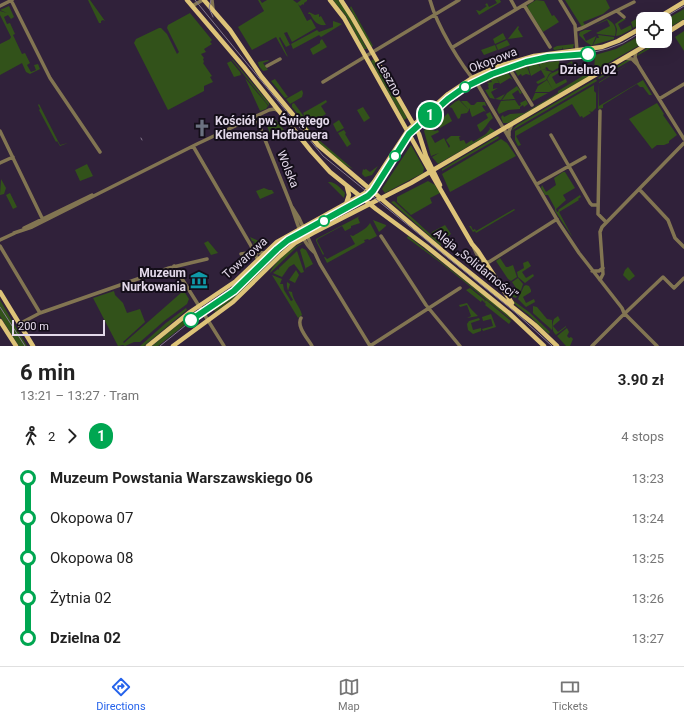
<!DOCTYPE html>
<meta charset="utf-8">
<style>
:root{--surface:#fff;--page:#f6f6f6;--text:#222;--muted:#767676;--line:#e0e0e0;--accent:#2563eb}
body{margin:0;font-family:Roboto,sans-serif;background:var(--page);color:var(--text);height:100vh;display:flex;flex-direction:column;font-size:15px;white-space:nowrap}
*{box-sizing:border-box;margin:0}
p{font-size:13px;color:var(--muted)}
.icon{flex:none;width:22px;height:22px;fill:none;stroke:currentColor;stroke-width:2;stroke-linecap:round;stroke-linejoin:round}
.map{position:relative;height:346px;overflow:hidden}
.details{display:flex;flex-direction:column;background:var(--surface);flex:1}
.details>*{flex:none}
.badge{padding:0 8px;border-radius:13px;font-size:14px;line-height:26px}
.fabs{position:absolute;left:636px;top:12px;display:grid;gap:8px}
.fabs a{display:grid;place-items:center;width:36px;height:36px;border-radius:8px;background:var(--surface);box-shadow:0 4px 16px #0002;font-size:20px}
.scale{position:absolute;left:12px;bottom:10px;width:93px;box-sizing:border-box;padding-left:4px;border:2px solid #e3d9ea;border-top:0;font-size:11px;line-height:14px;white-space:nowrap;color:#e3d9ea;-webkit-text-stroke:3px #140e19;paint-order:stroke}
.map>.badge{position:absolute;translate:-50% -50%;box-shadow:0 0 0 2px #fff}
.legs{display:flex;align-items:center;gap:6px;height:44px;padding:0 20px;font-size:13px}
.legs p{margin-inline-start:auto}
.headline{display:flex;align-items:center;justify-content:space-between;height:68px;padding:0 20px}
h1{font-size:22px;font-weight:700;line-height:30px}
ul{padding:0 20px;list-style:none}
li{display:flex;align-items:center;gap:14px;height:40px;font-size:15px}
li i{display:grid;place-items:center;width:6px;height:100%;margin:0 5px;background:currentColor}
li i::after{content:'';width:10px;height:10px;margin:-5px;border:3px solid;border-radius:50%;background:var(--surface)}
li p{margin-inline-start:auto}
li:first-child i{background:linear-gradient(#0000 50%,currentColor 0)}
li:last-child i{background:linear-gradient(currentColor 50%,#0000 0)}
.tabs{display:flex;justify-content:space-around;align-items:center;height:56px;border-top:1px solid var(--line);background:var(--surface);font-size:11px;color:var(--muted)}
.tabs a{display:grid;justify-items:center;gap:2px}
.tabs .current{color:var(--accent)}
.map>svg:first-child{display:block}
.green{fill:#32521a}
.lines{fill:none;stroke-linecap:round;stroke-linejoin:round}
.minor{stroke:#827552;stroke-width:3.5}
.major{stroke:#ddc378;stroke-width:4.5}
.tram{stroke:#84788d;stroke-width:1}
.line-1-casing{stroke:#fff;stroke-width:9}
.line-1{stroke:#00a651;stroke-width:6}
.stop-1-dot{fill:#fff;stroke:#00a651;stroke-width:2}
.labels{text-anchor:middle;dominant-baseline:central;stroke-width:4;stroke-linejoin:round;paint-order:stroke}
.street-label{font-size:12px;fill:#e3d9ea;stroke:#140e19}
.stop-label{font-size:12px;font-weight:bold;fill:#e3d9ea;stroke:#140e19}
.poi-label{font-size:12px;font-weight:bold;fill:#e3d9ea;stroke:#140e19;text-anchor:start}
</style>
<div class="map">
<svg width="684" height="346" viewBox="0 0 684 346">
<rect width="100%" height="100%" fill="#30213a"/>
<!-- green -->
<path class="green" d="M88 0H90L105 21 103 20 101 21V23H99Z
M258 0H260L262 3 267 0H293L297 3 301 0H307V1L304 3V5L303 4 300 6 298 4 307 21 311 19 316 28 292 42 287 32 284 33 290 45 286 47 280 37 279 38 288 57 286 55 276 37 252 50 238 27 264 11Z
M333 0H338L345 8 367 49H364L346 16Z
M495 0H500L501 2 479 15 476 10 480 11 487 6 485 5 487 3 489 7 497 3Z
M536 0 544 1 552 16 554 15 559 22 543 32 527 7 528 5Z
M565 0H606L610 8 603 14 583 22 585 25 582 27Z
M9 6 14 17 11 19 8 15 4 17 7 24 10 23 15 34 13 35 22 54 25 53 30 63 27 65 31 72 36 70 34 65 38 64 40 69 30 74 26 72 22 63 0 75V44L10 39 11 37 0 15V11L7 13 0 10Z
M351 6 373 46 371 47 350 8Z
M684 9V19L665 30V20Z
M309 12 315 15 319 14V17L321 16 326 25C317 26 314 21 310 14H308Z
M644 12 648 19H643V22L633 28 631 22 645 14Z
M190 13 212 40 210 42 212 44 204 49 206 52 201 54 204 58 203 59 204 62 203 63 212 76 210 77 213 82 204 86V91L168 110 134 43 136 39 159 28H161L167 34 177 54 179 52 167 28 168 25Z
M607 19C615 23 617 28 615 36L598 34 596 33 610 26 607 20 593 26Z
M622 19H626L618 24 621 30 631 25 632 29 621 35 616 36 617 29 615 24Z
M333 21 342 24 321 37 319 35 293 49 291 44 317 30 319 32 333 27Z
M518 26 519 27 518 29 523 37 508 39Z
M585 30H592L583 35 586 41 596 36 592 46 586 42 579 35 580 32Z
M684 31V51L675 37Z
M503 33 506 39 495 44 493 39Z
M643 34V41H647L594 71 595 55 616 49Z
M598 35 614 37V39L593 45 597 37V38H599Z
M322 39 327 47 313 55 310 49 320 43V41Z
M507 40 510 45 498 50 496 45Z
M659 41H663L637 56 639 53Z
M574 44 573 48 563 49 562 47V49L554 50 553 48 557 46Z
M495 45 497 50 484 55 481 50Z
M374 59 407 118 404 120 371 61Z
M232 60H233L269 103V106Z
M268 60 269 61 263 63 268 70 263 71 259 66 258 62Z
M627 60H631L599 79 598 78Z
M231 61 240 72 241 75 234 77 227 63Z
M559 61 560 67 553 71 549 70 547 67 545 68 547 70 541 69 539 63Z
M572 61 573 65 577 72 580 71V73L568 76 567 74 575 70 571 63 561 68Z
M538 63 541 69 552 72 549 74 546 80 538 84 536 82 545 77 541 70 531 76 528 66Z
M630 63 599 83V106L643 80 652 95H649L643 87H640L637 84 603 105V108L598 109 599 82Z
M527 66 530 75 526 74 522 76 521 74 516 77 518 76 515 71 514 72 515 70Z
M559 70 560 72 552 77 556 84 566 79 567 82 553 90 547 79 550 74Z
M591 71 593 74 508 123H503L501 117 503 115 504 117 510 114 524 113 558 93V91Z
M508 73 513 80 510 78 500 84 496 77Z
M496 77 499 83H495L493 85 491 84 493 85V89L498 88 491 92 495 99 505 94 501 100 490 98 485 90 489 89 488 86 489 85 487 83 492 82 491 80 488 82 487 81Z
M245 78 266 103 268 106 266 109 260 111Z
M275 79 288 97 285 98 271 81Z
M596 79 597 81 511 131 517 125Z
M547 80 553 90 549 92H535L538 86Z
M594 85V91L596 93V108L592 112 589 111 591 113 583 118 582 116 580 117 572 104 516 136 521 145 518 146 515 140V131Z
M517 86 522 93 520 94 518 90 512 94 515 99H514L502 100 507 93Z
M302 90 303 93 302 97 290 104 286 99Z
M535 93H548L533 101 532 100Z
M326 100 327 102 321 106 326 114 307 125 292 107V104L294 103 308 122 303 113Z
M459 100 469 110 467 113 461 114 460 118 458 119 452 108 449 107 455 102Z
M515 100 519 106 521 105 520 103 526 100 528 104 524 107 523 105 520 107V109L508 110 499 114 497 110 501 101Z
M461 101H467L471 105H474L477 102H485L486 106H485L484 105 482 106 486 112 484 111 472 117 470 111V108L469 110Z
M657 103 664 114 663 115 677 135 669 141V143L664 145H657L652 149 629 119Z
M39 104 60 145 68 143 60 146 57 141 56 142 39 110 40 109 38 105Z
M289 107 319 140 353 169C327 157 307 129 289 107Z
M363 107 370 118 364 122 357 110Z
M442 108 444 110 427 125H423Z
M490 112 493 118C487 122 486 129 480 132L477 125 488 118 486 114Z
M448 113 452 121 440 128 438 124 442 122V119Z
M275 119 284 130 277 133 276 130 270 133 265 122Z
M339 120 344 128 337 132 333 124Z
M489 127 495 131 438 164 432 157 439 153 431 156 424 131 426 128 435 131 438 130 439 132 431 136 435 143 444 138 449 148 450 146 446 140 451 136H461L459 137 460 141 464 140 466 144 472 140 473 142 486 134 490 129Z
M344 130 346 133 345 134 351 144 347 147 338 133Z
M498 136 499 138 442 171V169Z
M501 139 507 143 516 156 450 192 442 174Z
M411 145 424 168 423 173 385 193 382 189Z
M87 164 93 176 80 181 75 170Z
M378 166 372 175 365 177 362 174 363 169 364 170 366 169 370 172Z
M563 172H565L575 188 563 195 566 200 556 209 557 212 559 211 558 210 580 195 581 197 578 199 579 200 559 212 573 238 555 211V208L548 195H545L541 188 542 185 546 192 556 185 554 178Z
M1 179 6 188 4 194 0 195Z
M428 181 435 185 440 193 430 198 432 203 411 215 397 202V197Z
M328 182C334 181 341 188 345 193L344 198Z
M264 188 269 190H272L274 193 260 199 256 191Z
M10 193 17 207 13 209 6 195Z
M394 201 441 244V246L391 202Z
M514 209 515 210 476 233 475 231 473 232 469 226H471L473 230 475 229 476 231Z
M360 216 358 218 360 223 351 226V228L345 231 342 226 318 239 317 241 324 254 323 255 316 241V239Z
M373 220 386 225V226L379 232Z
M370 223 377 236 369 240 368 239 364 240 365 242 327 263 324 257H325L327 259 355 244 350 235 353 236C359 232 367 229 370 223Z
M445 225 451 234 440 241 431 234 432 232Z
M298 233H299L280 245 238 287 237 286 232 290 231 288C248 275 261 257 279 244 285 239 291 236 298 233Z
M301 235 284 249 233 299 215 312 213 308 234 294 281 248Z
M408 236 511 317 512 320 441 263 410 240 407 238Z
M250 237 261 242 267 239 268 241 255 247 253 243 255 242 252 241Z
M208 241 218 253 211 255 204 243Z
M304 243 298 246 270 273C272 264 295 244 304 243Z
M302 248 306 250 313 264 306 268V270L300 250Z
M297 251 304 272 301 273 294 264 289 267 282 277 273 273 278 269 279 270V268Z
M500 258 506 267H508L513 265 517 277 511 281 508 279 496 261Z
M528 261 531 266 522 272 526 278 533 274 534 276 525 283 518 277 517 272 524 268 523 263Z
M628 267 635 276 629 281 623 275 625 270Z
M296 270 299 275 295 283 289 280Z
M272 275 282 279 280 284H283L284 290 291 301 293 300C290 294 286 289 287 282L290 284 288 291 292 292C293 301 300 306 302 315L298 318Z
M518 278 523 284 521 290 516 298 513 297 506 285 507 284 513 294 518 291 512 282Z
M526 285 529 286 531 290V292L523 297 526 303 534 299 535 302 526 307 518 299 524 286Z
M182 288 189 299 187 304 164 321 140 342H134L125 346 123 345 118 346 93 298 114 291 115 295 123 303 127 313 140 309 145 322 123 342 124 343 182 292 181 291H179L168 300Z
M470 288 485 300 484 302 482 300 481 302 466 290Z
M511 299 529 312 550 332 549 334C542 329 536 322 530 316 524 311 515 306 511 299Z
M0 300 24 341 27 346H19L0 316Z
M486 300 511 321 509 324 485 305 486 304 484 302Z
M467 303 471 309 478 316 467 318 471 316 467 305 460 307 459 305Z
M533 306 537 307 547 319 552 320V330L533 313Z
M186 308 187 310 144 346H140L166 323Z
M491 314 496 327 483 331 482 329 493 326 491 319 483 321 482 317Z
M190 315 192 319 158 346H152Z
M558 316 560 320 553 326 558 332 566 326V327L556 335C551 330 552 325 554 319Z
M479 318 480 320 471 323 473 330 481 328V331L473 334 468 330 467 324 469 321Z
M567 328 569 332 567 336 569 338 571 337 573 339 570 346H566L557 336Z"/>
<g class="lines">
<!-- minor -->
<path class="minor" d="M11 0 50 78 100 152
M212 0 213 9
M430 0C437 26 460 64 478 85L559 223 579 253 622 308 624 313 657 346
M511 0 516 9
M560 0 575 25 577 51
M524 5 550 47
M0 6 12 0
M192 6 203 0
M617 11 624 17
M576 30 582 28 634 2
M453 47 532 0
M636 51 635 57 638 65
M625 58 632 59 638 65 684 139
M267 66 280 59
M511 71 532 105
M323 82 459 0
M659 99 684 84
M600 111 598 214 606 222
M256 117C267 144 278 172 289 200 296 216 300 241 314 252
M0 131 43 220
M551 135 590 203 592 205H598
M509 136V131L512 124
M193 146 250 244 258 260
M0 163 13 157
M537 184 585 157
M639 189 668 220 675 238 684 247
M292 207 299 218 320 264 370 346
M24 228 92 195
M14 233 32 227 197 144 269 110 274 109 279 111
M381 236 426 305 460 346
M0 240 15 233
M0 246 40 313
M474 248C477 255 480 263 489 262L557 219
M241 254 254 252 265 253
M174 266 224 346
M592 271H599L603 268
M600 280 603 274 600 232 602 227 684 143
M301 318C296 326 308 339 312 346
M19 324 40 313 169 268 207 259
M370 346 460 288
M592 346 621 317 663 277 674 288 684 278"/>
<!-- major -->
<path class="major" d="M187 0 244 67 311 151 330 172 376 209 426 246 509 313 544 346
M204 0 230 30 261 76 318 145 444 252 535 325 557 346
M330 0 344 18 432 175 472 244 478 251 512 303
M341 0 352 17 419 134 426 156 440 185
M656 19 684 2
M665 34 684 22
M346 204 349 195 347 187
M0 292 33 346
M0 321 16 346
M148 346 190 312 236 281 277 242 365 193 374 182 408 130 448 94 472 78 496 67 534 56 602 47 618 41 643 27
M173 346 233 302 280 256 295 243 313 233 411 183 653 41"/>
<!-- tram -->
<path class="tram" d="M195 0 323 156 516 313 552 346
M211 0 209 8 213 17
M662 19 684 6
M141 138 142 140
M0 307 25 346
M160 346 196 317 234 291 277 249 288 240 368 196 373 191 409 134 448 99 469 84 492 73 530 61 548 57 590 53 607 49 623 43 643 31"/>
</g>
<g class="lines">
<!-- line-1 casing -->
<g class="line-1-casing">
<path id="line-1" d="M191 320 234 291 277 249 288 240 368 196 373 191 409 134 448 99 465 87 492 74 526 62 548 57 588 54"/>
</g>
<!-- line-1 -->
<use href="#line-1" class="line-1"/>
</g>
<!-- icons -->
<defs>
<g id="church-bare" transform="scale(1.38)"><path d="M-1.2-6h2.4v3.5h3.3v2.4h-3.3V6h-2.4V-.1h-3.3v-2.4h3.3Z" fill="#6b7280" stroke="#140e19" stroke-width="2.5" paint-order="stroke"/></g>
<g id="museum-bare" transform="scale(1.38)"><path d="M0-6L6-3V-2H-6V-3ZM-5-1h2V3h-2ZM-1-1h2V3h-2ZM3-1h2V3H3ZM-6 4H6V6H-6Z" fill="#0f9aa8" stroke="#140e19" stroke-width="2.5" paint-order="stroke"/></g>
</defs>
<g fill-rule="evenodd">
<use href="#church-bare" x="202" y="128"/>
<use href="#museum-bare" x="199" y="280"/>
</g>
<!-- markers -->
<g class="stop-1-dot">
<circle cx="588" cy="54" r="7"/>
<circle cx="465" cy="87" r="5"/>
<circle cx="395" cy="156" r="5"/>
<circle cx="324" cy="221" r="5"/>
<circle cx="191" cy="320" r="7"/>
</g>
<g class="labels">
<!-- street labels -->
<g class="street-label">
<text transform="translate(493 60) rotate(-21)">Okopowa</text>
<text transform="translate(389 78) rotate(61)">Leszno</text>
<text transform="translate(288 169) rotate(68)">Wolska</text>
<text transform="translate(245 258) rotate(-42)">Towarowa</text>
<text transform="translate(476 264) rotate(39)">Aleja „Solidarności”</text>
</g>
<!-- stop labels -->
<g class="stop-label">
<text x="588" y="70">Dzielna 02</text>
</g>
<!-- poi labels -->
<g class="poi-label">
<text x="215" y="121">Kościół pw. Świętego<tspan x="215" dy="14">Klemensa Hofbauera</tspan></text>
<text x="186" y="273" text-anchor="end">Muzeum<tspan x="186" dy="14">Nurkowania</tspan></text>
</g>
</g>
</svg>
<div class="fabs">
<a><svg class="icon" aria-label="locate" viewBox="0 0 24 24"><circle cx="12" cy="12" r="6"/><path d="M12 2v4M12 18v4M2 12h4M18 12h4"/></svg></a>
</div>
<div class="scale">200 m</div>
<b class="badge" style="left:430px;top:115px;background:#00a651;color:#fff">1</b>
</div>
<section class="details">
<div class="headline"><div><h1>6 min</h1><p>13:21 – 13:27 · Tram</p></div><b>3.90 zł</b></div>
<div class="legs"><svg class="icon" aria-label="walk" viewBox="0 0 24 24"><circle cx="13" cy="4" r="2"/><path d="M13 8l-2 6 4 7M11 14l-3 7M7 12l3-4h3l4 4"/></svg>2<svg class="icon" aria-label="forward" viewBox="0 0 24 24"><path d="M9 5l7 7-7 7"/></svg><b class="badge" style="background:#00a651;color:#fff">1</b><p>4 stops</p></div>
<ul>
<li><i style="color:#00a651"></i><b>Muzeum Powstania Warszawskiego 06</b><p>13:23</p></li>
<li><i style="color:#00a651"></i><span>Okopowa 07</span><p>13:24</p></li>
<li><i style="color:#00a651"></i><span>Okopowa 08</span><p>13:25</p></li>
<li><i style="color:#00a651"></i><span>Żytnia 02</span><p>13:26</p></li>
<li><i style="color:#00a651"></i><b>Dzielna 02</b><p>13:27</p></li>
</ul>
</section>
<nav class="tabs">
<a class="current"><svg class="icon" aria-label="directions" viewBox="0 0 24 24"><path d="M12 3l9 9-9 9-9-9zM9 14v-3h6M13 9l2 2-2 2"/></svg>Directions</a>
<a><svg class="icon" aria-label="map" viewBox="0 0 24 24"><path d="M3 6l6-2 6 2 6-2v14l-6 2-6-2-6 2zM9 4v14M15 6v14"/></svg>Map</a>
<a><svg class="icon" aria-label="tickets" viewBox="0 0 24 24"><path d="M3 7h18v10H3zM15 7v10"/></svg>Tickets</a>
</nav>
